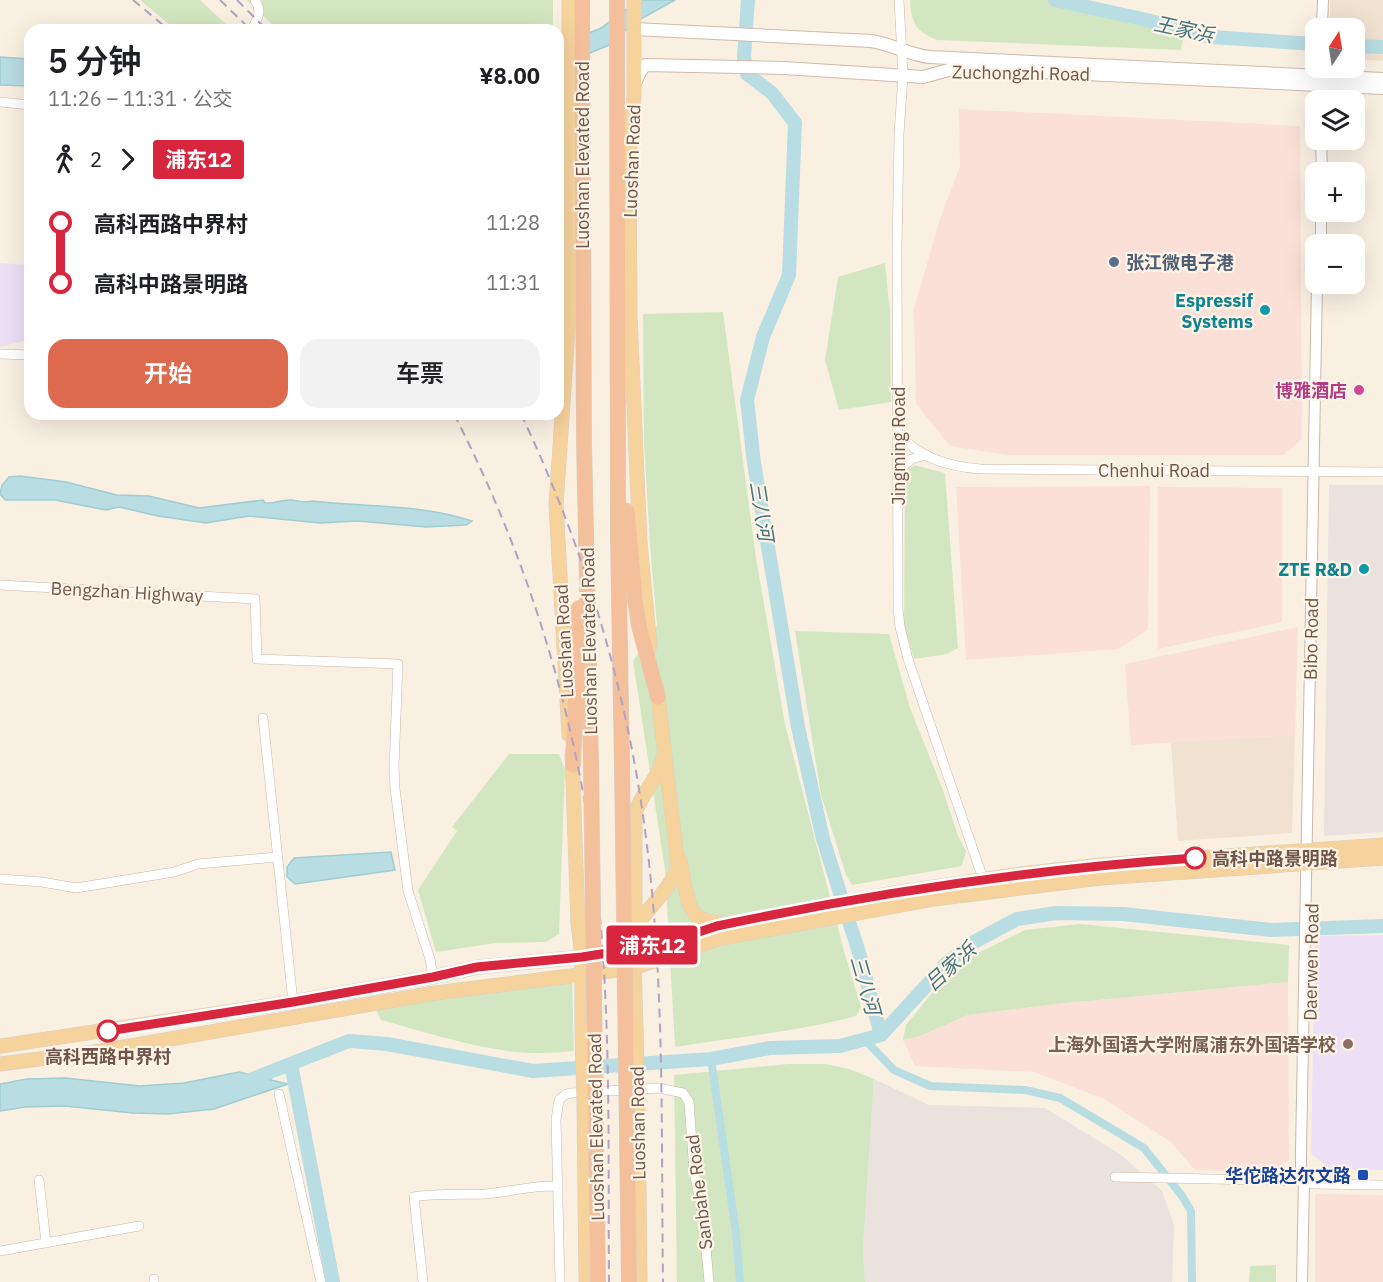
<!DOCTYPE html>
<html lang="zh">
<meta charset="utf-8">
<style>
:root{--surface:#fff;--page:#f2f2f2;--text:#202124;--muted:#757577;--accent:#dd694e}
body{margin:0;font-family:"IBM Plex Sans","Noto Sans SC",sans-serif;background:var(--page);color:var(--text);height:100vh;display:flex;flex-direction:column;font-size:22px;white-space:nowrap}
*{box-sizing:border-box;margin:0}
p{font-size:20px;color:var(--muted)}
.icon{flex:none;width:33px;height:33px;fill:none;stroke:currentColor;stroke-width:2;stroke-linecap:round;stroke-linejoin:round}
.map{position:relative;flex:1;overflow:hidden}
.details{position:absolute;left:24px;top:24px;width:540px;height:396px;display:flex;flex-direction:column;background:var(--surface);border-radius:18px;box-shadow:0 6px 24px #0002}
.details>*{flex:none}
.badge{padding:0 12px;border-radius:4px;font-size:21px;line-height:39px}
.needle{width:39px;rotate:12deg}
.fabs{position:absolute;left:1305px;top:18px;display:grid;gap:12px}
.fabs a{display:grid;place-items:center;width:60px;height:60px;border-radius:12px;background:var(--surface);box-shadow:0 6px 24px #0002;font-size:30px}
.map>.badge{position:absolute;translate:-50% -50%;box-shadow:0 0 0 3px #fff}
.legs{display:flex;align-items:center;gap:9px;height:66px;padding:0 24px;font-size:20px}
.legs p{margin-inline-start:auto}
.head{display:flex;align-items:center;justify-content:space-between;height:102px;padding:0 24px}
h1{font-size:33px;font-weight:600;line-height:45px}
.button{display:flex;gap:12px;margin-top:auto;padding:12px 24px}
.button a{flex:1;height:69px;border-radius:18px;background:var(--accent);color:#fff;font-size:24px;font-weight:600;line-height:69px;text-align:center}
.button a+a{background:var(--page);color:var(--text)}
ul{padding:0 24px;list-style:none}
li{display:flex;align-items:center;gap:21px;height:60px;font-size:22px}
li i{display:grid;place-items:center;width:9px;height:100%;margin:0 8px;background:currentColor}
li i::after{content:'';width:15px;height:15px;margin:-8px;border:4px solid;border-radius:50%;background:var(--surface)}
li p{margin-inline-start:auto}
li:first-child i{background:linear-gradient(#0000 50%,currentColor 0)}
li:last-child i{background:linear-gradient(currentColor 50%,#0000 0)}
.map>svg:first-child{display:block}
.residential{fill:#f1e1d1}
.commercial{fill:#fae0d6}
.industrial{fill:#e9e2dd}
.education{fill:#eddff6}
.green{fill:#d2e7c1}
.water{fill:#b8dde2;stroke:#9fcdd3;stroke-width:1.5}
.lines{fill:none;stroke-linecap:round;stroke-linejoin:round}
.canal{stroke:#b8dde2;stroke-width:8}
.river{stroke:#b8dde2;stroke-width:14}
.minor-casing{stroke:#cab7a9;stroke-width:10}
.tertiary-casing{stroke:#cab7a9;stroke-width:12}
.secondary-casing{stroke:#cfb9aa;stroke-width:14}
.primary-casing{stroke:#d7d0cc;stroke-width:15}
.trunk-casing{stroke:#d7d0cc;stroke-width:16}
.minor{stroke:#fff;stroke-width:9}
.tertiary{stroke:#fff;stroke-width:10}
.secondary{stroke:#fff;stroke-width:12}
.primary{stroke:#f6d29d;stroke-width:14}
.trunk{stroke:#f4c09c;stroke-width:15}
.rail{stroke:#b2a2c2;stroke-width:2;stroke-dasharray:9 6;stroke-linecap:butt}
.primary-bridge-casing{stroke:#d7d0cc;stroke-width:15;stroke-linecap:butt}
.trunk-bridge-casing{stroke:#d7d0cc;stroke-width:16;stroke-linecap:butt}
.primary-bridge{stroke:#f6d29d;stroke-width:14}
.trunk-bridge{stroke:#f4c09c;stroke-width:15}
.line-1-casing{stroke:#fff;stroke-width:14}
.line-1{stroke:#d7263d;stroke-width:9}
.service-dot{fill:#5c6f8a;stroke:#fef4e7;stroke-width:2}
.culture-dot{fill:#0f9aa8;stroke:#fef4e7;stroke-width:2}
.hotel-dot{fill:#d1479c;stroke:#fef4e7;stroke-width:2}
.stop-1-dot{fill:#fff;stroke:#d7263d;stroke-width:3}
.education-dot{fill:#8d6e63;stroke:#fef4e7;stroke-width:2}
.transit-dot{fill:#1a4fb4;stroke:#fef4e7;stroke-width:2}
.labels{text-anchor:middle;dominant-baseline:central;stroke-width:4.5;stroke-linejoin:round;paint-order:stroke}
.street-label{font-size:18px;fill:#70564a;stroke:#fef4e7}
.service-label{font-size:18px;font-weight:bold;fill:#4e5e75;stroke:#fef4e7;text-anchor:start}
.culture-label{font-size:18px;font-weight:bold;fill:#0d838f;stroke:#fef4e7;text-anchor:end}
.hotel-label{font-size:18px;font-weight:bold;fill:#b23c85;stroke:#fef4e7;text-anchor:end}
.stop-label{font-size:18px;font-weight:bold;fill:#70564a;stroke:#fef4e7;text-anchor:start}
.education-label{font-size:18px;font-weight:bold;fill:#785e54;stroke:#fef4e7;text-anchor:end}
.transit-label{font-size:18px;font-weight:bold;fill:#164399;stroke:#fef4e7;text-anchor:end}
.water-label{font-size:20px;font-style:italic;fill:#43747b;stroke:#fef4e7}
</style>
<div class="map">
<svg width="1383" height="1282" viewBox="0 0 1383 1282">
<rect width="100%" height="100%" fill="#faf0e2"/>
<!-- residential -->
<path class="residential" d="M1330 0H1383V61L1355 59 1354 28H1330Z
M1295 735 1292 833 1178 841 1171 742Z"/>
<!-- commercial -->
<path class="commercial" d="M959 109 1300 126 1302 439 1283 455H1008L950 446 916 404 914 308 941 216 960 166Z
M1150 486 1148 630 1118 649 966 660 956 487Z
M1158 487 1282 488V622L1158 649Z
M1298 627 1295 735 1131 745 1125 664Z
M1288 982 1289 1160 1275 1172 1195 1170 1171 1142 1104 1099 1034 1072 915 1066 903 1040 920 1036 968 1015 1056 1004Z
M1315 1194 1383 1195V1282H1315Z"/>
<!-- industrial -->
<path class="industrial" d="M1329 485H1383V832L1324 836Z
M874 1079 929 1105 1045 1108 1120 1154 1162 1191 1174 1225 1172 1282H865L863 1249Z"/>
<!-- education -->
<path class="education" d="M0 263 30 265V339L0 347Z
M1383 935V1170L1329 1169 1311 1153 1315 936Z"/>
<!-- green -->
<path class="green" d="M140 0H200L232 30H176Z
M247 0H553V30H278Z
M910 0H1075L1186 25 1181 50 937 40C916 31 911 24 910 0Z
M885 263 890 312 891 402 839 410 825 360 838 277Z
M723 312 756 558 785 724 844 951 861 1007 856 1016C796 1032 735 1037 675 1047L665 870 633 661 657 625 650 544 644 442 643 314Z
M914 465 945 473 958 648 947 654 914 659 904 624 905 474Z
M795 631 889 634 910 708 943 790 958 836 966 851 962 866 852 885 846 875 821 795Z
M509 754H559L565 769 559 934 546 942 496 943 436 952 418 890 457 831 452 827Z
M1080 924 1289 945 1288 982 1056 1004 968 1015 920 1036 903 1040 906 1025 932 993 976 954 1025 930Z
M572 977 574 1051C563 1052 552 1053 541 1053 493 1054 428 1033 381 1020L376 1010Z
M788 1064H826L849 1069 874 1079 863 1249 865 1282H677L674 1075Z
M1276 1265V1282H1249L1250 1266Z"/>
<!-- water -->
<path class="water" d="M639 0H675L637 21 607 46 558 66V46L601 28Z
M0 57 30 59V86L0 85Z
M20 476 66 482 117 495 149 496 199 508 263 500 265 503C274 504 283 499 292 500 300 501 305 503 313 501 365 507 422 504 472 521L466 525 426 527 358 521 320 523 249 516 206 523 158 516 119 507 106 510 55 500H5L0 494 2 485 9 477Z
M391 852 395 870 295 884 287 877V867L294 858Z
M239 1072 288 1084 214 1109 168 1114 133 1113 65 1106 25 1107 0 1111V1084L27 1079 65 1078 140 1086 184 1083Z"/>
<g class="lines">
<!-- canal -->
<path class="canal" d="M865 1040 894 1070 930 1086 1025 1090 1060 1098 1144 1148 1182 1196 1191 1211 1192 1282
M711 1059 736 1233 740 1282"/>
<!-- river -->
<path class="river" d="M748 0 744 57 747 74 772 93 795 123 789 275 763 337 747 400 754 463 798 727 823 839 860 956 881 1035
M1055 0 1147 20 1211 37 1315 44
M1354 46 1383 47
M291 1064 333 1282
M242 1083 349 1041 387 1044 533 1071 711 1059 770 1048 840 1046 881 1035 948 962 974 942 1017 919 1056 913 1123 914 1271 930 1383 926"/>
<!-- minor casing -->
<g class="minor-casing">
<path id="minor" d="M899 0 903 75 899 134 897 250 898 608 900 627 908 659 983 879
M252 30C257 18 263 12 255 0
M0 102 30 105
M0 354 30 355
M899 434C919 458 951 467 981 469L1383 472
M899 471 911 459 927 455
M0 585 255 599 257 659 398 664 394 767 395 789 408 891 430 959 433 977
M263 718 293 1002
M0 879 42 882 76 888 174 872 198 864 277 857
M279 1094 321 1282
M1115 1177 1304 1181 1312 1184 1383 1185
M39 1180 46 1243
M0 1251 139 1226
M154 1279V1282
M423 1282 414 1197C438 1193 461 1195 485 1194 510 1192 532 1185 557 1186
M560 1282 556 1120 559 1100 566 1094 572 1093 659 1088 683 1093 689 1102 694 1171 703 1216 709 1282"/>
</g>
<!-- tertiary casing -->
<g class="tertiary-casing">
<path id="tertiary" d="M1322 28 1323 0
M1321 100V68
M1321 140 1322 172
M1321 244V212
M1302 1282 1304 1181 1301 1174V1151L1317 284"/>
</g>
<!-- secondary casing -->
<g class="secondary-casing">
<path id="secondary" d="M634 29 871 41C891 44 908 54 929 57L1383 79
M635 83 640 72 645 65 784 68 923 77 956 68 1383 88"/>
</g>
<!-- primary casing -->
<g class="primary-casing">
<path id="primary" d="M569 0V315L556 505 569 735
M634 0V96L629 159 630 316 640 543 650 646
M572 754 578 923 582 957V1031
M680 860C683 873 686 905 695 914 702 921 713 922 722 924
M635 928V814C641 792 658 781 663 757
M635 929C648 906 670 891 678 866L657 688
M634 960 636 1029
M0 1046 293 1002 433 977 478 967 582 957 633 949 689 935 716 926 894 893 1021 874 1101 865 1383 845
M0 1064 101 1051 435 993 634 968 718 939 934 899 1101 878 1383 858
M638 1099 640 1282
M584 1101 586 1282"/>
</g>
<!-- trunk casing -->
<g class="trunk-casing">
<path id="trunk" d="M582 0 584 443 591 765
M617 0 618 537 622 765
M627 511 635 599 639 626 658 697
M573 765 579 608"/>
</g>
<!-- minor -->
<use href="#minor" class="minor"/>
<!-- tertiary -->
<use href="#tertiary" class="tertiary"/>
<!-- secondary -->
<use href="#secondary" class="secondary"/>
<!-- primary -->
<use href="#primary" class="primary"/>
<!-- trunk -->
<use href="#trunk" class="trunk"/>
<!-- rail -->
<path class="rail" d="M133 0 169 30
M220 0 251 30
M237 0 267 30
M454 414C533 568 582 734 599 906 611 1030 608 1158 609 1282
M521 414C584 547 628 692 646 838 665 985 661 1134 663 1282"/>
<!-- primary-bridge casing -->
<g class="primary-bridge-casing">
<path id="primary-bridge" d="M636 1029 638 1099
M582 1031 584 1101"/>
</g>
<!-- trunk-bridge casing -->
<g class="trunk-bridge-casing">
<path id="trunk-bridge" d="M591 765 598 1282
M622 765 629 1282"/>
</g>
<!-- primary-bridge -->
<use href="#primary-bridge" class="primary-bridge"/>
<!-- trunk-bridge -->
<use href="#trunk-bridge" class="trunk-bridge"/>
</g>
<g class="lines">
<!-- line-1 casing -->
<g class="line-1-casing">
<path id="line-1" d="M108 1031 293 1002 433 977 477 967 582 957 633 949 690 935 717 926C875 893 1033 869 1195 858"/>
</g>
<!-- line-1 -->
<use href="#line-1" class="line-1"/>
</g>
<!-- markers -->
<circle class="service-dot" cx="1114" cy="262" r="6"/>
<g class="culture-dot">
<circle cx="1265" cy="310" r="6"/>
<circle cx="1364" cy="569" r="6"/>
</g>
<circle class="hotel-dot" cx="1359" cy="390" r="6"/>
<g class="stop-1-dot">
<circle cx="1195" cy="858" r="10"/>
<circle cx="108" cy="1031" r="10"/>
</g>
<circle class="education-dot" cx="1348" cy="1044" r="6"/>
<rect class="transit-dot" x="1357" y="1169" width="12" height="12" rx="3"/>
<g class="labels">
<!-- street labels -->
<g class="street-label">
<text transform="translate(1021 73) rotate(1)">Zuchongzhi Road</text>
<text transform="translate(582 155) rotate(-90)">Luoshan Elevated Road</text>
<text transform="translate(632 161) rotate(-88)">Luoshan Road</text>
<text transform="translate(898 446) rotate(-90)">Jingming Road</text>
<text x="1154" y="470">Chenhui Road</text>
<text transform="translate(127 592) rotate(3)">Bengzhan Highway</text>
<text transform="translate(1311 639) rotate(-89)">Bibo Road</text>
<text transform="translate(564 641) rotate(-93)">Luoshan Road</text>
<text transform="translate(589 641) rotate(-91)">Luoshan Elevated Road</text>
<text transform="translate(1311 962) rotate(-89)">Daerwen Road</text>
<text transform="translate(638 1123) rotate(-91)">Luoshan Road</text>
<text transform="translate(596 1127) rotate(-91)">Luoshan Elevated Road</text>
<text transform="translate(699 1192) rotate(-97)">Sanbahe Road</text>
</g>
<!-- service labels -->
<g class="service-label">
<text x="1126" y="262">张江微电子港</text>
</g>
<!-- culture labels -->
<g class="culture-label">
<text x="1253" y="300">Espressif<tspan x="1253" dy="21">Systems</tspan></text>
<text x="1352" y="569">ZTE R&amp;D</text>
</g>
<!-- hotel labels -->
<g class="hotel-label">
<text x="1347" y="390">博雅酒店</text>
</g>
<!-- stop labels -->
<g class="stop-label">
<text x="1212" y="858">高科中路景明路</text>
<text x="108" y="1056" text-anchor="middle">高科西路中界村</text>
</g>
<!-- education labels -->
<g class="education-label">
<text x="1336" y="1044">上海外国语大学附属浦东外国语学校</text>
</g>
<!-- transit labels -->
<g class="transit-label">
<text x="1351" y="1175">华佗路达尔文路</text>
</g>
<!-- water labels -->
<g class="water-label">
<text transform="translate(1184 29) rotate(12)">王家浜</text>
<text transform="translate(762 511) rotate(81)">三八河</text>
<text transform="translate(950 966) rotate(-42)">吕家浜</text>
<text transform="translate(866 985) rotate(74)">三八河</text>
</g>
</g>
</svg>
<div class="fabs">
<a><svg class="needle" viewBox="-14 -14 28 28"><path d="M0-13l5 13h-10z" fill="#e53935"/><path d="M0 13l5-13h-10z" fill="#757577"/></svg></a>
<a><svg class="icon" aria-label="layers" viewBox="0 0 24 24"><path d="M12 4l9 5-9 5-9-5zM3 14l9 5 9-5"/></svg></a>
<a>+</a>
<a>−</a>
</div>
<b class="badge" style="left:652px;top:945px;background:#d7263d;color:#fff">浦东12</b>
<section class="details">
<div class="head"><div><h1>5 分钟</h1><p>11:26 – 11:31 · 公交</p></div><b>¥8.00</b></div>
<div class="legs"><svg class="icon" aria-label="walk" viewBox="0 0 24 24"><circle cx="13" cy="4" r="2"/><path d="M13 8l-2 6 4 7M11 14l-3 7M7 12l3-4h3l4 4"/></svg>2<svg class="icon" aria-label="forward" viewBox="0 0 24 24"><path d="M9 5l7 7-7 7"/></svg><b class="badge" style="background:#d7263d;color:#fff">浦东12</b></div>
<ul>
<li><i style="color:#d7263d"></i><b>高科西路中界村</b><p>11:28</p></li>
<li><i style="color:#d7263d"></i><b>高科中路景明路</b><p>11:31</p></li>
</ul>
<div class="button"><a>开始</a><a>车票</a></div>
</section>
</div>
